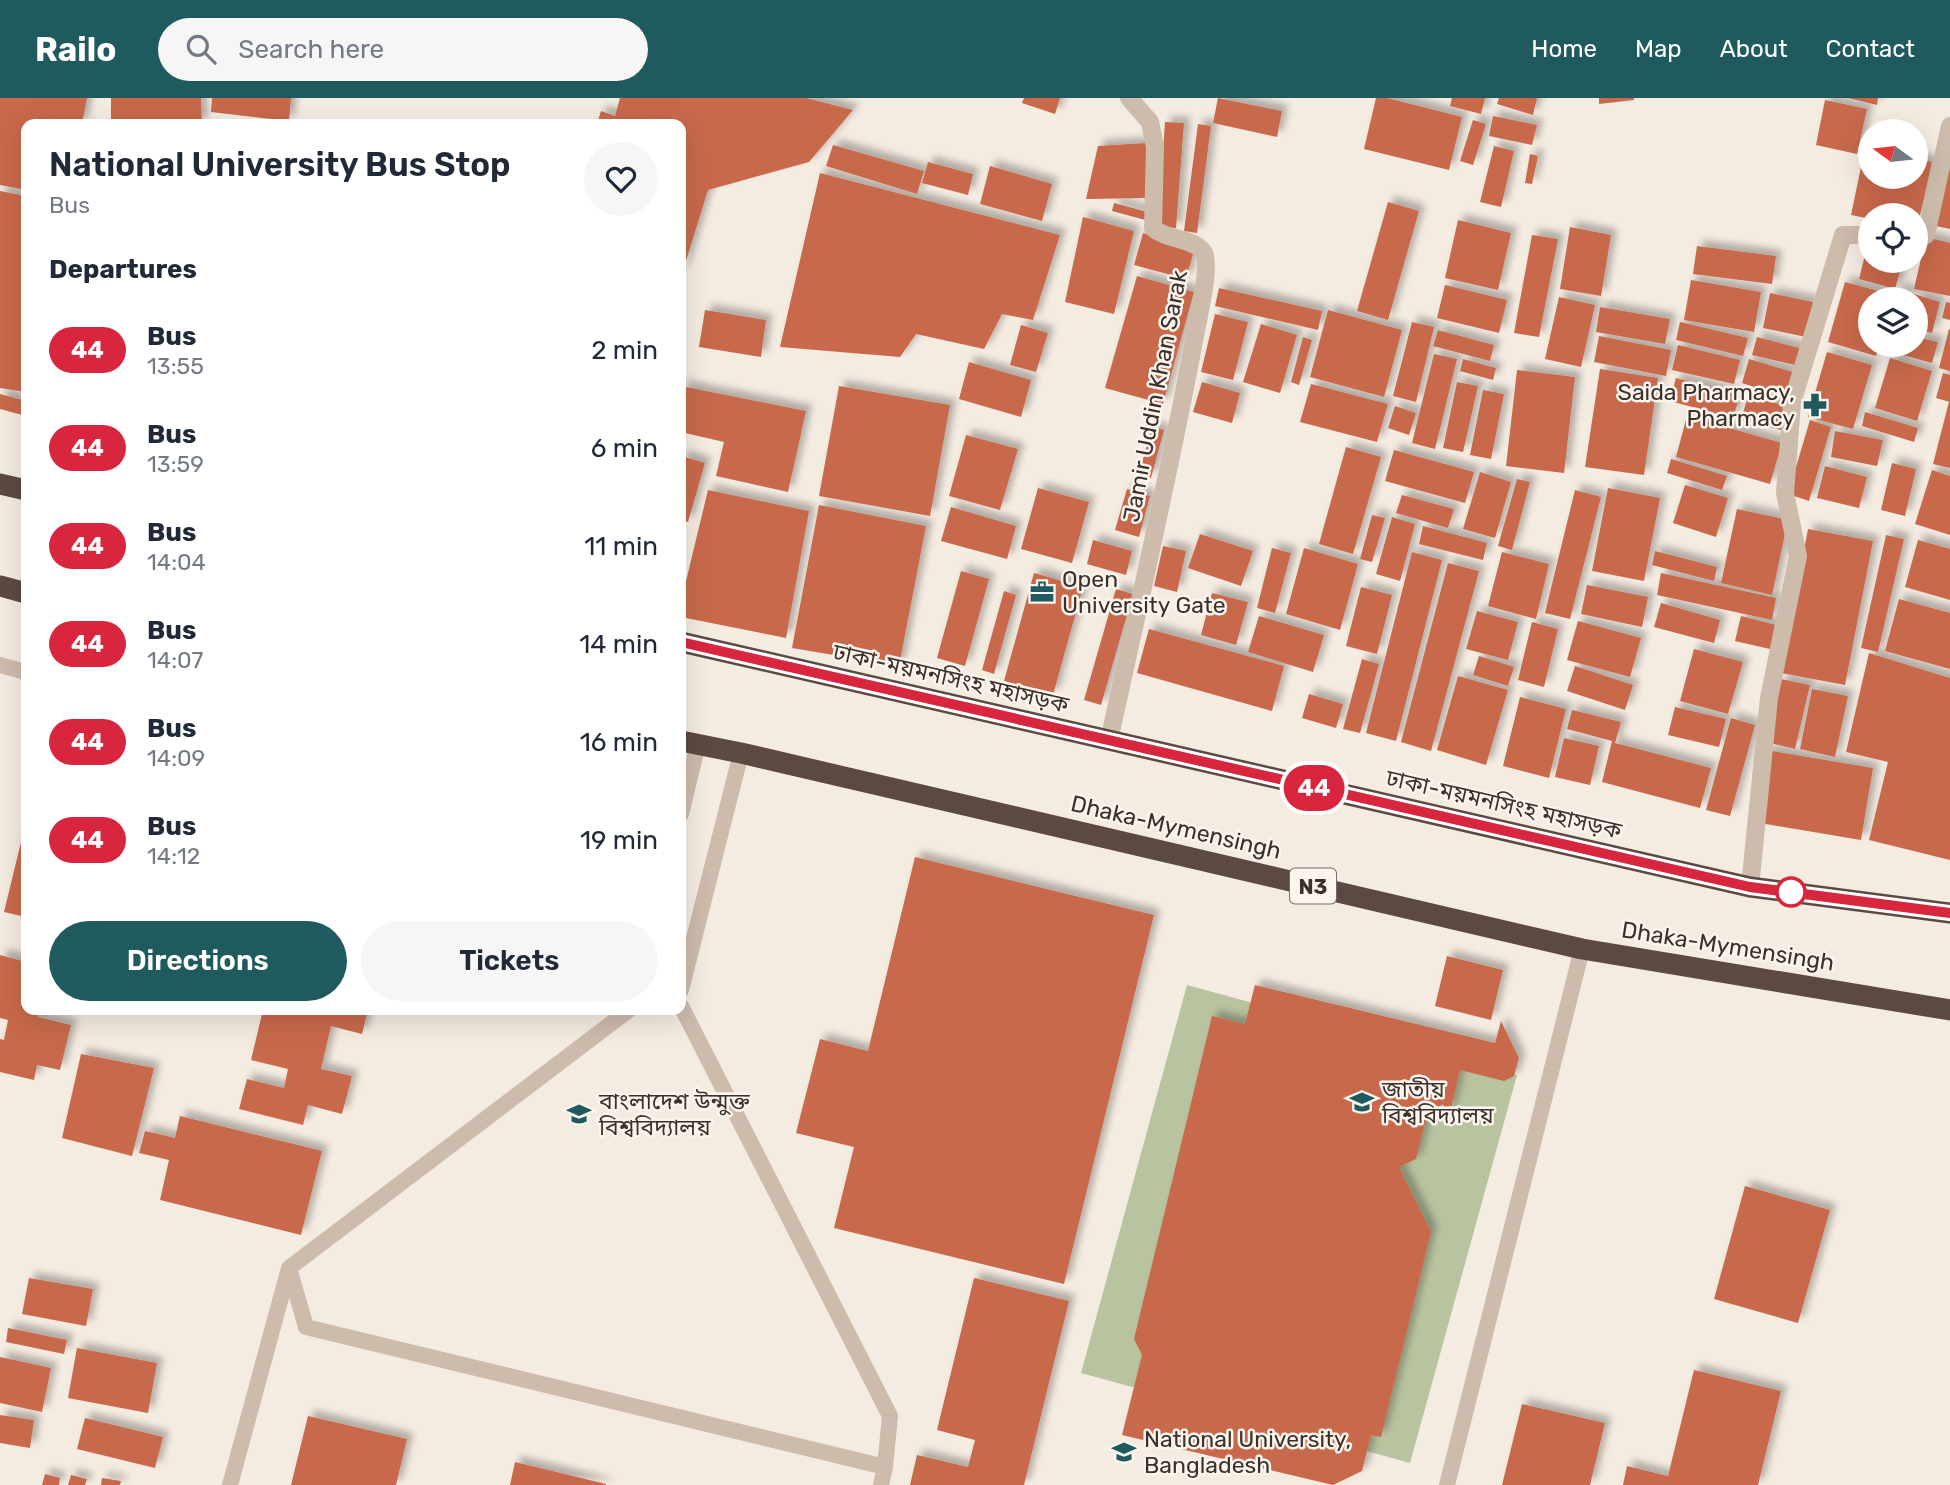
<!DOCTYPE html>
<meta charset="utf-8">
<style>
:root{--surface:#fff;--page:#f6f6f7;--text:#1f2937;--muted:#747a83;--accent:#1f5a5e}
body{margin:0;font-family:Rubik,"Noto Sans Bengali",sans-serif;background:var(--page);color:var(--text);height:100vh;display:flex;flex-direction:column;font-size:26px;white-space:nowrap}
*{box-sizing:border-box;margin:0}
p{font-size:23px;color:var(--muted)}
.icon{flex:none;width:38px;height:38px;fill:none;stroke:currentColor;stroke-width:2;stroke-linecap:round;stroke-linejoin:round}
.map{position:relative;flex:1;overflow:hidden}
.panel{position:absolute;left:21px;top:21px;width:665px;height:896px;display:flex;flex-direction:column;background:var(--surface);border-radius:14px;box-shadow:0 7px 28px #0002}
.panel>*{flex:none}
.badge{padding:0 14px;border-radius:23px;font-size:24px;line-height:46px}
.needle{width:46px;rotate:285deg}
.buttons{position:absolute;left:1858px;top:21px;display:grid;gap:14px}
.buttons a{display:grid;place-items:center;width:70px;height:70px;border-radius:50%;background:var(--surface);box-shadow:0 7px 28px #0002;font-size:35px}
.map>.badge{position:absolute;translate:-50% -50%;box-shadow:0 0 0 4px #fff}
h2{padding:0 28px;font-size:26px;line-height:63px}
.round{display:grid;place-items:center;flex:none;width:74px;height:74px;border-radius:37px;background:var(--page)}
.summary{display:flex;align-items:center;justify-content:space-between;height:119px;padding:0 28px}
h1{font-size:33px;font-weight:600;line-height:52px}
.button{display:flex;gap:14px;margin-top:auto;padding:14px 28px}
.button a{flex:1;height:80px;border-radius:42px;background:var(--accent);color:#fff;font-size:28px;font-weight:600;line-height:80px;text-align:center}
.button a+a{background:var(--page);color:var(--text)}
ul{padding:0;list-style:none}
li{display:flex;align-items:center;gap:21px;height:98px;padding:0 28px}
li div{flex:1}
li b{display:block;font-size:26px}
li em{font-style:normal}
li .badge{min-width:77px;font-weight:700;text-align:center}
header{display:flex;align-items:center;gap:42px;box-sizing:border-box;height:98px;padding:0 35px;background:var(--accent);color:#fff}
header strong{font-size:33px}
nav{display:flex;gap:38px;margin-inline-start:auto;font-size:24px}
.search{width:490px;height:63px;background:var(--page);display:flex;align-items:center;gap:18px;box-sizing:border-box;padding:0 24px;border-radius:38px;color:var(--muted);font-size:26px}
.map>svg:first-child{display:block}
.green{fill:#b8c4a0}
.building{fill:#c8694b;filter:url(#shadow)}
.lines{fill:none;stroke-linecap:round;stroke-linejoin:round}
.lane{stroke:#cdbbac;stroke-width:16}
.street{stroke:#cdbbac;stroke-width:18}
.highway{stroke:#5c4a42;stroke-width:21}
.line-casing{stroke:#fff;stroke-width:16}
.line{stroke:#d7263d;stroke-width:10}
.stop-dot{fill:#fff;stroke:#d7263d;stroke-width:3.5}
.labels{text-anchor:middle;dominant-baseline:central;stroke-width:5;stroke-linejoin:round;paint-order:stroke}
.shield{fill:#fbf5ee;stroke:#756b66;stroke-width:2}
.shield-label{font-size:21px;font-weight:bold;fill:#3b302b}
.poi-label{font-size:23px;fill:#3b302b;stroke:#fbf5ee;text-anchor:start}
.street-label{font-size:23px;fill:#3b302b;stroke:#fbf5ee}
</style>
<header>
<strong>Railo</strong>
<div class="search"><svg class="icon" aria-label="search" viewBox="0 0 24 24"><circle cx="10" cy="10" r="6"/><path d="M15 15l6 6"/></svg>Search here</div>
<nav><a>Home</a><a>Map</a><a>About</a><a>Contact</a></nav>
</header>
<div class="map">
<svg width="1950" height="1387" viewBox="0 0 1950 1387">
<defs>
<filter id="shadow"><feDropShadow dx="6" dy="-6" stdDeviation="3.5" flood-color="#0004"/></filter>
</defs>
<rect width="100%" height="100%" fill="#f4ebe1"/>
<!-- green -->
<path class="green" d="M1187 887 1517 977 1410 1365 1081 1275Z"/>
<!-- building -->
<path class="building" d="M0 0H87L82 26H26V92L0 87Z
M111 0H201L202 26H111Z
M212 0H291L289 23 211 14Z
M620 0H806L853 12 809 64 708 92 681 179V26H597L601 13 615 18Z
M1024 0H1060L1055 16 1022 5Z
M1218 0 1282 13 1277 39 1213 25Z
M1376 0H1387L1462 19 1449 72 1364 51Z
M1452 0H1485L1481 16 1450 8Z
M1499 0H1537L1533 17 1497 6Z
M1599 0H1634V2L1599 6Z
M1848 0H1878L1877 7Z
M1825 2 1867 11 1857 56 1816 47Z
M1493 18 1537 27 1532 47 1489 38Z
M1473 22 1486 26 1473 67 1460 63Z
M1165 24 1184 25 1176 130 1158 129Z
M1198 26 1211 28 1197 135 1184 133Z
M1147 45 1148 100 1086 101 1098 48Z
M833 47 924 73 917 96 826 68Z
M1494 48 1514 53 1501 109 1480 104Z
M1865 50 1871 51V79H1916V60L1932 64 1917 131 1916 117H1871V121L1851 117Z
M1530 56 1538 58 1532 86 1525 85Z
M1950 61V131L1936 128Z
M928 64 973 76 968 97 922 85Z
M990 68 1052 86 1042 123 980 106Z
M820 75 1060 137 1033 222 1002 216 984 251 916 236 900 259 780 249Z
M0 93 26 98V294L0 290Z
M1388 104 1419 113 1388 222 1357 213Z
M1114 105 1151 115 1149 123 1112 113Z
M1083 119 1134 133 1114 216 1065 204Z
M1458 122 1511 135 1498 192 1445 180Z
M1570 129 1611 137 1601 198 1560 191Z
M1143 135 1195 149 1186 181 1134 167Z
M1532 137 1558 141 1539 239 1514 235Z
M1926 139 1950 145V198L1914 191Z
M1697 148 1776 158 1772 186 1693 176Z
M1867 149 1871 150V163H1903L1895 191 1859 181Z
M1137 178 1194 194 1163 306 1105 290Z
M1691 182 1761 194 1754 234 1684 222Z
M1845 184 1893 197 1891 201H1871V247H1879L1876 258 1828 244Z
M1445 187 1507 202 1499 235 1437 220Z
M1219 190 1322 213 1318 232 1215 208Z
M1898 191 1940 204 1932 235 1916 231V201H1895Z
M1770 195 1813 204 1806 239 1763 230Z
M1559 199 1595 207 1581 269 1545 261Z
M1946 204 1950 205V222L1942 220Z
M1600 209 1670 221 1665 246 1596 234Z
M705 212 766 222 761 259 699 249Z
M1328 212 1402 232 1384 299 1310 279Z
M1215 216 1248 224 1233 282 1201 274Z
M1412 224 1434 229 1416 304 1393 298Z
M1680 224 1748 240 1743 258 1676 242Z
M1261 226 1297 237 1280 295 1243 284Z
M1021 227 1048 235 1036 274 1010 267Z
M1949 231 1950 232V273L1939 270Z
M1438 232 1494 247 1490 263 1433 248Z
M1599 238 1671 252 1666 278 1594 264Z
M1303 239 1312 242 1299 287 1291 284Z
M1757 239 1803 251 1799 268 1752 257Z
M1916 239 1938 244 1932 265 1888 253 1890 247H1916Z
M1678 247 1740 262 1734 286 1672 272Z
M1827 254 1872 267 1853 331 1808 319Z
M1434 256 1457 261 1435 351 1412 345Z
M1890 260 1932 273 1917 323 1875 310Z
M1463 261 1496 270 1493 282 1460 273Z
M1749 261 1796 275 1788 300 1742 285Z
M969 264 1031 282 1021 319 959 301Z
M1600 271 1658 280 1644 377 1585 369Z
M1517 272 1575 279 1564 375 1506 368Z
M1943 275 1950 277V304L1936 300Z
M1676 280 1740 297 1733 320 1670 303Z
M1202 284 1240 295 1232 325 1193 314Z
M1457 284 1478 288 1463 354 1443 350Z
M1311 286 1388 306 1377 344 1300 324Z
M681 288 806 313 788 394 716 378 724 344 681 334Z
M839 288 950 307 930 418 819 398Z
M1483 292 1504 296 1491 361 1470 357Z
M0 296 26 303V318L0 311Z
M1748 298 1787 308 1781 332 1741 322Z
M1949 304H1950V370L1933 366Z
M1395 308 1416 315 1409 337 1388 330Z
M1865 314 1918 330 1914 344 1862 328Z
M1687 318 1782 345 1770 386 1676 359Z
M1810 322 1831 329 1809 403 1788 396Z
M1152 329 1164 332 1151 380 1139 376Z
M1835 333 1883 342 1877 368 1831 359Z
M966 337 1018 351 1000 412 949 398Z
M1346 349 1381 359 1353 456 1319 446Z
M1394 352 1474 374 1465 405 1385 383Z
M681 358 705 365 688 424 681 422Z
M1671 361 1727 378 1722 392 1667 375Z
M1892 365 1916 371 1905 418 1881 412Z
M1825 368 1867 379 1859 410 1817 400Z
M1932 372 1950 378V437L1915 426Z
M1480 374 1511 384 1495 440 1463 431Z
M1517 381 1530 384 1512 452 1498 448Z
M1685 387 1728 400 1716 439 1673 425Z
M1038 390 1089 404 1072 465 1021 451Z
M1608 390 1660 400 1644 483 1592 473Z
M1127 391 1150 398 1139 439 1115 432Z
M708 392 809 413 786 540 681 519V504Z
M1575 392 1601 399 1570 521 1545 515Z
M1402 397 1454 411 1448 430 1396 415Z
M819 407 926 428 899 568 792 550Z
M951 409 1016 428 1007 461 941 443Z
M1737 411 1788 422 1772 497 1721 485Z
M1372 417 1385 420 1372 464 1360 461Z
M1392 419 1415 426 1400 483 1376 476Z
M1423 428 1487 445 1483 462 1419 446Z
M1808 431 1873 443 1845 587 1781 575Z
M1200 436 1253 453 1241 488 1188 470Z
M1886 437 1904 441 1878 554 1861 550Z
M1093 442 1132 453 1126 477 1087 466Z
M1918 442 1950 451V502L1905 489Z
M1163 448 1186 453 1177 494 1154 488Z
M1272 450 1291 455 1275 515 1257 510Z
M1304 450 1358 466 1340 532 1286 516Z
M1655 453 1717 469 1714 483 1652 467Z
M1412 454 1442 462 1396 643 1366 635Z
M1502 454 1549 466 1536 521 1488 508Z
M1448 465 1479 473 1431 653 1401 644Z
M961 473 989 481 965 568 937 560Z
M1034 475 1083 489 1053 597 1004 583Z
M1661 475 1776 500 1772 522 1657 497Z
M1587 487 1648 499 1642 529 1581 516Z
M1361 489 1392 497 1377 556 1346 548Z
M1116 491 1133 496 1101 607 1084 602Z
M1004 493 1016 497 994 576 982 572Z
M1212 495 1248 504 1236 547 1201 537Z
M1899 501 1950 515V571L1885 553Z
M1661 505 1720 522 1714 545 1654 529Z
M1477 513 1518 524 1508 562 1466 551Z
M1259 518 1324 537 1313 574 1248 554Z
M1741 518 1776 527 1770 551 1735 543Z
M1578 523 1641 540 1630 579 1567 562Z
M1532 524 1558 531 1544 589 1518 582Z
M1149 531 1284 568 1272 613 1137 575Z
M1694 551 1743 564 1728 616 1680 603Z
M1869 555 1950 580V762L1869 742 1888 664 1846 654Z
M1479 558 1514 569 1508 588 1473 577Z
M1362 561 1379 566 1360 635 1343 631Z
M1575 568 1633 587 1625 612 1567 593Z
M1458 578 1508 592 1486 667 1437 652Z
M1781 581 1810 587 1795 651 1766 644Z
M1812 591 1848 598 1835 659 1800 651Z
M1309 596 1343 606 1336 630 1302 620Z
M1520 599 1566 611 1549 680 1503 668Z
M1675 609 1726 621 1719 649 1668 637Z
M1572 612 1621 624 1615 645 1711 670 1700 710 1602 684 1612 643 1567 631Z
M1731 620 1755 627 1730 718 1706 712Z
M1564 640 1599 648 1590 687 1555 679Z
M1766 652 1873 670 1861 742 1754 724Z
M25 728H26V819L4 814Z
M915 759 1154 817 1064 1186 834 1130 854 1049 796 1035 820 941 868 953Z
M0 857 26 864V912H39L38 919 71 927 60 972 37 967 34 982 0 974V941L4 942 8 922 0 920Z
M1447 858 1503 872 1491 922 1435 908Z
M1255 887 1495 945 1501 923 1519 960 1514 978 1504 983 1460 972 1449 1019 1443 1006 1428 1014 1416 1061 1399 1069 1431 1134 1381 1339 1371 1337 1362 1373 1333 1387 1122 1337 1142 1257 1134 1241 1212 918 1245 926Z
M263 912H368L362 936 331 928 321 971 352 978 342 1016 308 1007 303 1027 239 1011 247 981 284 990 288 971 251 962Z
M81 956 154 970 132 1058 62 1040Z
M180 1018 322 1053 301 1137 160 1102 169 1062 139 1055 145 1033 175 1040Z
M1745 1088 1830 1112 1798 1225 1714 1201Z
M29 1180 93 1191 86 1228 22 1216Z
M974 1180 1069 1203 1024 1387H910L917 1357 968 1369 975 1342 937 1332Z
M8 1230 67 1242 64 1256 6 1244Z
M77 1250 157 1265 148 1315 68 1300Z
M0 1259 51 1270 42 1314 0 1305Z
M1694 1272 1781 1293 1758 1387H1623L1627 1368 1668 1378Z
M1522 1306 1605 1325 1590 1387H1502Z
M0 1317 34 1322 30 1350 0 1345Z
M308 1318 407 1341 396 1387H291Z
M85 1320 163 1339 155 1370 77 1351Z
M515 1364 606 1386V1387H510Z
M45 1376 60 1380 59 1387H42Z
M71 1377 87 1381 85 1387H68Z
M102 1380 121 1383 120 1387H101Z"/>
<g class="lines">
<!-- lane -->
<path class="lane" d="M0 567 26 574
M681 716 698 646
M681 892 741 655
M289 1170 306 1229 885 1369 890 1318 681 908
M230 1387 289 1170 629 912
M881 1387 885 1369
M1447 1387 1582 851"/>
<!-- street -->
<path class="street" d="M1916 137H1926L1950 28
M1109 643C1138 510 1169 377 1194 243 1197 226 1211 168 1204 155 1196 140 1166 142 1153 130L1155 49 1150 24 1129 0
M1750 789 1769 600 1798 458 1785 395 1792 305 1843 137H1871"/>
<!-- highway -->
<path class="highway" d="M0 386 26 392
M0 488 26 495
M681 544 1750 789 1950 815
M681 643 741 655 1582 851 1950 912"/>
</g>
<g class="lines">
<!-- line casing -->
<g class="line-casing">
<path id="line" d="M681 544 1750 789 1950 815"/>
</g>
<!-- line -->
<use href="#line" class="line"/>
</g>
<!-- icons -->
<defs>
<g id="pharmacy-bare" transform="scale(1.89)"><path d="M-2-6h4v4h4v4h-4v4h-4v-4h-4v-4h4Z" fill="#1f5a5e" stroke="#fbf5ee" stroke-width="2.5" paint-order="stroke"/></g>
<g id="office-bare" transform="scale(1.89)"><path d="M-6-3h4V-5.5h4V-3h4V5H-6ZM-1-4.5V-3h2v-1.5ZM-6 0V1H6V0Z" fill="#1f5a5e" stroke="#fbf5ee" stroke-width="2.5" paint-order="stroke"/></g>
<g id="university-bare" transform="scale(1.89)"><path d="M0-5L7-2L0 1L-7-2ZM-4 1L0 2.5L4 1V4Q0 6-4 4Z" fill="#1f5a5e" stroke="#fbf5ee" stroke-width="2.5" paint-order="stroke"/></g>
</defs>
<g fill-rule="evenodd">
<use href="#pharmacy-bare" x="1815" y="307"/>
<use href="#office-bare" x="1042" y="494"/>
<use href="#university-bare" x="1362" y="1004"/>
<use href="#university-bare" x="579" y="1016"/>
<use href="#university-bare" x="1124" y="1354"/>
</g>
<!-- markers -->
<circle class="stop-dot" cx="1791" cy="794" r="14"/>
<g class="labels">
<!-- shield labels -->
<rect class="shield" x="1290" y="770.5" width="46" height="35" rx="5"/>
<g class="shield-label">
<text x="1313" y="788">N3</text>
</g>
<!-- poi labels -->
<g class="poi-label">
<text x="1795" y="294" text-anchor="end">Saida Pharmacy,<tspan x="1795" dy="26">Pharmacy</tspan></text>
<text x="1062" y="481">Open<tspan x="1062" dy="26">University Gate</tspan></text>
<text x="1382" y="991">জাতীয়<tspan x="1382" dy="26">বিশ্ববিদ্যালয়</tspan></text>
<text x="599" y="1003">বাংলাদেশ উন্মুক্ত<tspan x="599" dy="26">বিশ্ববিদ্যালয়</tspan></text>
<text x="1144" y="1341">National University,<tspan x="1144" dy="26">Bangladesh</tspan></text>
</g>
<!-- street labels -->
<g class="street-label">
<text transform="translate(1155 298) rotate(-79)">Jamir Uddin Khan Sarak</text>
<text transform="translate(951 580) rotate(13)">ঢাকা-ময়মনসিংহ মহাসড়ক</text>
<text transform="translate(1504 706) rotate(13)">ঢাকা-ময়মনসিংহ মহাসড়ক</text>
<text transform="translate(1176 729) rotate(13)">Dhaka-Mymensingh</text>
<text transform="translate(1728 848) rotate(9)">Dhaka-Mymensingh</text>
</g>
</g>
</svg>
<div class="buttons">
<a><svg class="needle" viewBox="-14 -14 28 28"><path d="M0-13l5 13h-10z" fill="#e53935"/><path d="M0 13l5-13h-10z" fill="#747a83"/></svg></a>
<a><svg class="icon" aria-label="locate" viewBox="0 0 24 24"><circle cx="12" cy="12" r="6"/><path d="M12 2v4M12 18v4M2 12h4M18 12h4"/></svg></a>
<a><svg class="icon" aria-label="layers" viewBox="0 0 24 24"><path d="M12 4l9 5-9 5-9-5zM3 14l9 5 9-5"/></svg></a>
</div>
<b class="badge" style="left:1314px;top:690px;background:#d7263d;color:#fff">44</b>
<section class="panel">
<div class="summary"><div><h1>National University Bus Stop</h1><p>Bus</p></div><a class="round"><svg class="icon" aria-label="heart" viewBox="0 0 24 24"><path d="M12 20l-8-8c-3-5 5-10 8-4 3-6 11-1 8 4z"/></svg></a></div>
<h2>Departures</h2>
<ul>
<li><span class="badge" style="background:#d7263d;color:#fff">44</span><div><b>Bus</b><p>13:55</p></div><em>2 min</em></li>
<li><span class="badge" style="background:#d7263d;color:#fff">44</span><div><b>Bus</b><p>13:59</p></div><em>6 min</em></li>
<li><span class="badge" style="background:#d7263d;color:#fff">44</span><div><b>Bus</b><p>14:04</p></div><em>11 min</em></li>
<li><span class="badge" style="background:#d7263d;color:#fff">44</span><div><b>Bus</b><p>14:07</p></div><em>14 min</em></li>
<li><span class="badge" style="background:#d7263d;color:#fff">44</span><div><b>Bus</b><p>14:09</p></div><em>16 min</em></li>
<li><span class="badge" style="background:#d7263d;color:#fff">44</span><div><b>Bus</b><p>14:12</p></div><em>19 min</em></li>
</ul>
<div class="button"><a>Directions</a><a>Tickets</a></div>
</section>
</div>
